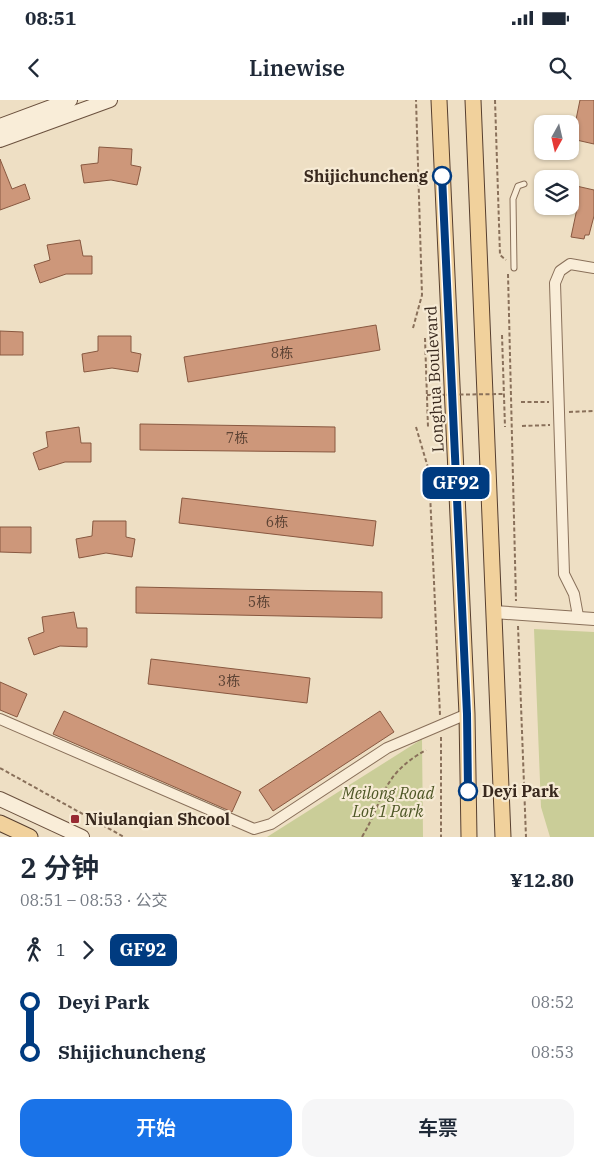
<!DOCTYPE html>
<html lang="zh">
<meta charset="utf-8">
<style>
:root{--surface:#fff;--page:#f6f6f7;--text:#1f2937;--muted:#747a83;--accent:#1a73e8}
body{margin:0;font-family:"IBM Plex Serif","Noto Sans SC",serif;background:var(--page);color:var(--text);height:100vh;display:flex;flex-direction:column;font-size:19px;white-space:nowrap}
*{box-sizing:border-box;margin:0}
p{font-size:16px;color:var(--muted)}
.icon{flex:none;width:28px;height:28px;fill:none;stroke:currentColor;stroke-width:2;stroke-linecap:round;stroke-linejoin:round}
.map{position:relative;height:737px;overflow:hidden}
.panel{display:flex;flex-direction:column;background:var(--surface);flex:1}
.panel>*{flex:none}
.badge{padding:0 10px;border-radius:8px;font-size:18px;line-height:32px}
.needle{width:32px;rotate:188deg}
.fabs{position:absolute;left:534px;top:15px;display:grid;gap:10px}
.fabs a{display:grid;place-items:center;width:45px;height:45px;border-radius:10px;background:var(--surface);box-shadow:0 1px 4px #0004;font-size:25px}
.map>.badge{position:absolute;translate:-50% -50%;box-shadow:0 0 0 2px #fff}
.legs{display:flex;align-items:center;gap:8px;height:55px;padding:0 20px;font-size:16px}
.legs p{margin-inline-start:auto}
.overview{display:flex;align-items:center;justify-content:space-between;height:85px;padding:0 20px}
h1{font-size:28px;font-weight:600;line-height:38px}
.primary-button{display:flex;gap:10px;margin-top:auto;padding:10px 20px}
.primary-button a{flex:1;height:58px;border-radius:15px;background:var(--accent);color:#fff;font-size:20px;font-weight:600;line-height:58px;text-align:center}
.primary-button a+a{background:var(--page);color:var(--text)}
ul{padding:0 20px;list-style:none}
li{display:flex;align-items:center;gap:18px;height:50px;font-size:19px}
li i{display:grid;place-items:center;width:8px;height:100%;margin:0 6px;background:currentColor}
li i::after{content:'';width:12px;height:12px;margin:-6px;border:4px solid;border-radius:50%;background:var(--surface)}
li p{margin-inline-start:auto}
li:first-child i{background:linear-gradient(#0000 50%,currentColor 0)}
li:last-child i{background:linear-gradient(currentColor 50%,#0000 0)}
.status{display:flex;justify-content:space-between;align-items:center;height:35px;padding:0 25px;background:var(--surface);direction:ltr}
.status svg{height:14px;fill:currentColor}
header{display:flex;justify-content:space-between;align-items:center;height:65px;padding:0 20px;background:var(--surface);font-size:22px;font-weight:600}
.map>svg:first-child{display:block}
.green{fill:#cacd98}
.building{fill:#cd977a;stroke:#885840}
.lines{fill:none;stroke-linecap:round;stroke-linejoin:round}
.service-casing{stroke:#89705a;stroke-width:7}
.minor-casing{stroke:#89705a;stroke-width:12}
.tertiary-casing{stroke:#89705a;stroke-width:14}
.secondary-casing{stroke:#6b513e;stroke-width:16}
.primary-casing{stroke:#573f2f;stroke-width:17}
.path{stroke:#89705a;stroke-width:2;stroke-dasharray:4 2.5;stroke-linecap:butt}
.service{stroke:#f9edd8;stroke-width:5}
.minor{stroke:#f9edd8;stroke-width:10}
.tertiary{stroke:#f9edd8;stroke-width:12}
.secondary{stroke:#f9edd8;stroke-width:14}
.primary{stroke:#f1d19c;stroke-width:15}
.path-bridge{stroke:#89705a;stroke-width:2;stroke-dasharray:4 2.5;stroke-linecap:butt}
.line-1-casing{stroke:#fff;stroke-width:11}
.line-1{stroke:#003b80;stroke-width:8}
.stop-1-dot{fill:#fff;stroke:#003b80;stroke-width:2.5}
.poi-dot{fill:#982a33;stroke:#f6ead4;stroke-width:2}
.labels{text-anchor:middle;dominant-baseline:central;stroke-width:4.5;stroke-linejoin:round;paint-order:stroke}
.number-label{font-size:14px;fill:#5e4435}
.stop-label{font-size:16px;font-weight:bold;fill:#39291e;stroke:#f6ead4;text-anchor:end}
.street-label{font-size:16px;fill:#39291e;stroke:#f6ead4}
.park-label{font-size:16px;font-style:italic;fill:#4d5625;stroke:#f6ead4}
.poi-label{font-size:16px;font-weight:bold;fill:#39291e;stroke:#f6ead4;text-anchor:start}
</style>
<div class="status"><b>08:51</b><svg viewBox="0 0 49 12"><path d="M0 12V9h3v3zM5 12V6h3v6zM10 12V3h3v9zM15 12V0h3v12zM26 1h20v11H26zM47 4h2v5h-2z"/></svg></div>
<header><svg class="icon" aria-label="back" viewBox="0 0 24 24"><path d="M15 5l-7 7 7 7"/></svg>Linewise<svg class="icon" aria-label="search" viewBox="0 0 24 24"><circle cx="10" cy="10" r="6"/><path d="M15 15l6 6"/></svg></header>
<div class="map">
<svg width="594" height="737" viewBox="0 0 594 737">
<rect width="100%" height="100%" fill="#eedfc4"/>
<!-- green -->
<path class="green" d="M534 529 594 532V737H550L541 707Z
M422 639 423 737H267Z"/>
<!-- building -->
<path class="building" d="M580 0H594V44L572 39Z
M99 47 132 49 131 65 141 67 137 85 111 80 84 83 81 65 98 63Z
M0 59 12 89 25 84 30 99 0 110Z
M572 85 594 90V116L589 135H585L584 139 571 137 578 104 573 103 574 98 570 97Z
M80 140 83 156H92V174H66L40 183 34 165 50 160 47 145Z
M376 225 380 250 188 282 184 257Z
M0 231 23 232V255H0Z
M98 236H131V252L141 254 138 272 112 268 84 272 82 254 98 251Z
M140 324 335 327V352L140 350Z
M79 327 81 343H91V362H65L39 370 33 353 48 347 46 332Z
M182 398 376 421 373 446 179 423Z
M93 421H126V437L135 439 132 457 106 453 79 458 76 439 92 436Z
M0 427H31V453L0 452Z
M136 487 382 492V518L136 513Z
M74 512 77 528H87V547L60 546 34 555 28 538 44 532 42 517Z
M151 559 310 578 307 603 148 584Z
M0 582 27 594 17 617 0 610Z
M64 611 241 692 232 712 53 634Z
M380 611 394 632 273 711 259 690Z"/>
<g class="lines">
<!-- service casing -->
<g class="service-casing">
<path id="service" d="M514 168 513 99 518 86 524 84"/>
</g>
<!-- minor casing -->
<g class="minor-casing">
<path id="minor" d="M578 516 574 494 564 474 555 183 560 171 570 164 594 168
M0 619 254 729 271 724 387 648 467 614"/>
</g>
<!-- tertiary casing -->
<g class="tertiary-casing">
<path id="tertiary" d="M494 512 594 519"/>
</g>
<!-- secondary casing -->
<g class="secondary-casing">
<path id="secondary" d="M0 26 70 0
M0 40 110 0
M0 699 82 737"/>
</g>
<!-- primary casing -->
<g class="primary-casing">
<path id="primary" d="M439 0 467 614 469 737
M473 0 503 737
M0 723 30 737"/>
</g>
<!-- path -->
<path class="path" d="M495 0 500 155 506 160
M508 174 516 501
M413 228 422 195 416 0
M502 235 505 327
M425 238 428 327
M521 302H549
M569 312 594 311
M522 326 550 325
M416 327 429 371 440 615
M518 526 526 737
M441 637V737
M0 668 124 737
M362 737C385 698 381 675 426 650"/>
<!-- service -->
<use href="#service" class="service"/>
<!-- minor -->
<use href="#minor" class="minor"/>
<!-- tertiary -->
<use href="#tertiary" class="tertiary"/>
<!-- secondary -->
<use href="#secondary" class="secondary"/>
<!-- primary -->
<use href="#primary" class="primary"/>
<!-- path-bridge -->
<path class="path-bridge" d="M427 295 504 294"/>
</g>
<g class="lines">
<!-- line-1 casing -->
<g class="line-1-casing">
<path id="line-1" d="M442 76 467 614 468 691"/>
</g>
<!-- line-1 -->
<use href="#line-1" class="line-1"/>
</g>
<!-- markers -->
<g class="stop-1-dot">
<circle cx="442" cy="76" r="9"/>
<circle cx="468" cy="691" r="9"/>
</g>
<rect class="poi-dot" x="70" y="714" width="10" height="10" rx="2.5"/>
<g class="labels">
<!-- number labels -->
<g class="number-label">
<text x="282" y="253">8栋</text>
<text x="237" y="338">7栋</text>
<text x="277" y="422">6栋</text>
<text x="259" y="502">5栋</text>
<text x="229" y="581">3栋</text>
</g>
<!-- stop labels -->
<g class="stop-label">
<text x="428" y="76">Shijichuncheng</text>
<text x="482" y="691" text-anchor="start">Deyi Park</text>
</g>
<!-- street labels -->
<g class="street-label">
<text transform="translate(434 279) rotate(-93)">Longhua Boulevard</text>
</g>
<!-- park labels -->
<g class="park-label">
<text x="388" y="693">Meilong Road<tspan x="388" dy="18">Lot 1 Park</tspan></text>
</g>
<!-- poi labels -->
<g class="poi-label">
<text x="85" y="719">Niulanqian Shcool</text>
</g>
</g>
</svg>
<div class="fabs">
<a><svg class="needle" viewBox="-14 -14 28 28"><path d="M0-13l5 13h-10z" fill="#e53935"/><path d="M0 13l5-13h-10z" fill="#747a83"/></svg></a>
<a><svg class="icon" aria-label="layers" viewBox="0 0 24 24"><path d="M12 4l9 5-9 5-9-5zM3 14l9 5 9-5"/></svg></a>
</div>
<b class="badge" style="left:456px;top:383px;background:#003b80;color:#fff">GF92</b>
</div>
<section class="panel">
<div class="overview"><div><h1>2 分钟</h1><p>08:51 – 08:53 · 公交</p></div><b>¥12.80</b></div>
<div class="legs"><svg class="icon" aria-label="walk" viewBox="0 0 24 24"><circle cx="13" cy="4" r="2"/><path d="M13 8l-2 6 4 7M11 14l-3 7M7 12l3-4h3l4 4"/></svg>1<svg class="icon" aria-label="forward" viewBox="0 0 24 24"><path d="M9 5l7 7-7 7"/></svg><b class="badge" style="background:#003b80;color:#fff">GF92</b></div>
<ul>
<li><i style="color:#003b80"></i><b>Deyi Park</b><p>08:52</p></li>
<li><i style="color:#003b80"></i><b>Shijichuncheng</b><p>08:53</p></li>
</ul>
<div class="primary-button"><a>开始</a><a>车票</a></div>
</section>
